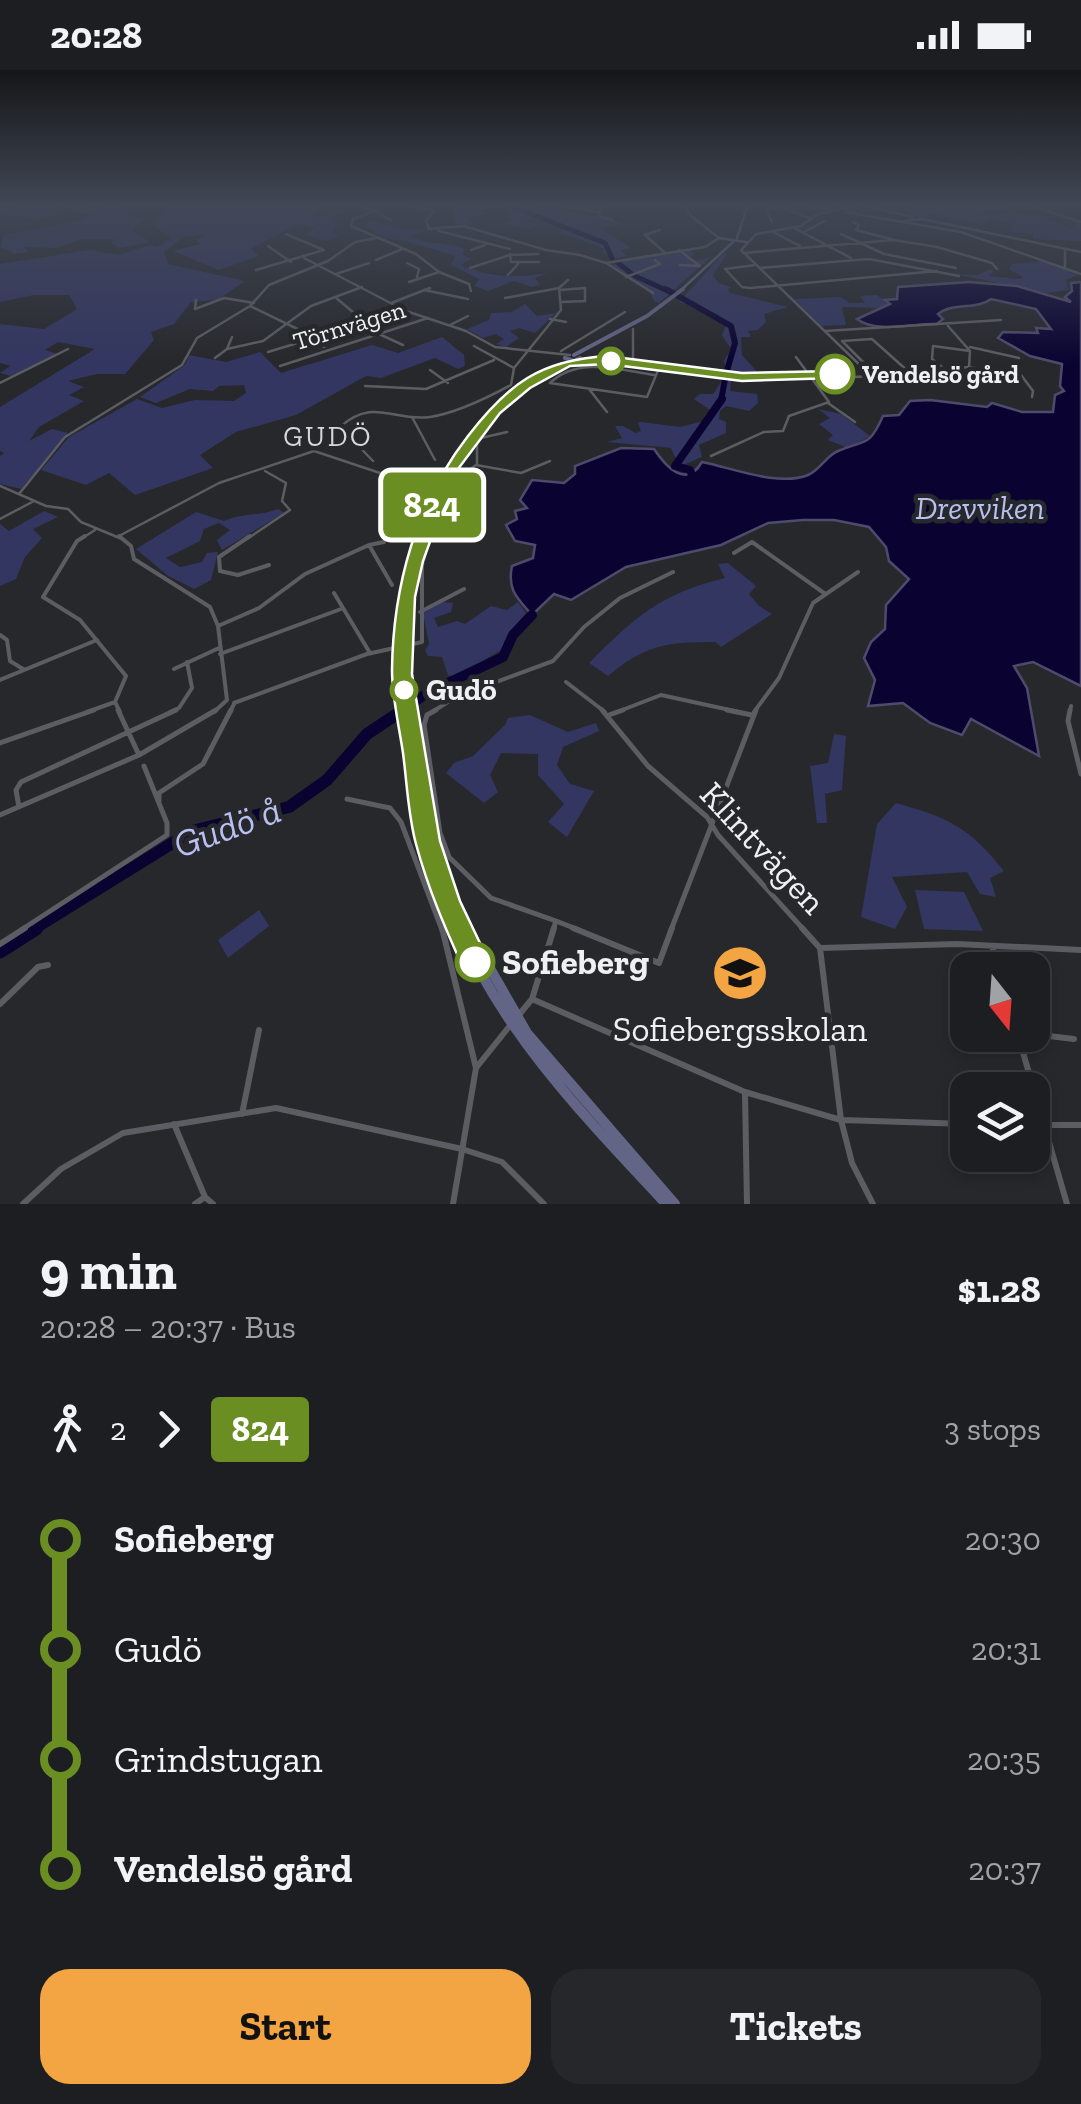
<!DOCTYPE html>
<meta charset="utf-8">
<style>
:root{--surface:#1d1e21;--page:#25272a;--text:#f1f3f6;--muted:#a0a2a5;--line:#3b3c3f;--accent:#f2a542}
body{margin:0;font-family:"Zilla Slab",serif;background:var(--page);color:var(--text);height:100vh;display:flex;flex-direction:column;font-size:38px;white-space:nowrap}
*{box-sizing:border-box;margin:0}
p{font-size:32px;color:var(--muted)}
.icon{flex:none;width:55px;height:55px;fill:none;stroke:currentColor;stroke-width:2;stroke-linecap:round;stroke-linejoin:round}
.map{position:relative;height:1134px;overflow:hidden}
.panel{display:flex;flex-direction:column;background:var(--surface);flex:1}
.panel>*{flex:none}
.badge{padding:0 20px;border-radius:8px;font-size:35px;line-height:65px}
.needle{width:65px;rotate:163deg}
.fabs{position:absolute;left:950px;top:882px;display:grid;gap:20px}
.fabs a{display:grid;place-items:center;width:100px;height:100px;border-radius:20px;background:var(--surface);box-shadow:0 5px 15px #0003,0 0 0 2px var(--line);font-size:50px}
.map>.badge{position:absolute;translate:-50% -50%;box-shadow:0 0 0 5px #fff}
.legs{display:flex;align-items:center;gap:15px;height:110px;padding:0 40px;font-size:32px}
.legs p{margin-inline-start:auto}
.head{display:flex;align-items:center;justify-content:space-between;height:170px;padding:0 40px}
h1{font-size:55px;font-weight:800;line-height:75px}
.action{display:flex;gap:20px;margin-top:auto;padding:20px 40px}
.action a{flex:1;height:115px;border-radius:30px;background:var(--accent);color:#111;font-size:40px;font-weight:800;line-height:115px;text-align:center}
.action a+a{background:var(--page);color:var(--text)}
ul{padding:0 40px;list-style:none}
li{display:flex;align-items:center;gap:35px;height:110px;font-size:38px}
li i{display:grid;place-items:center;width:15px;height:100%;margin:0 12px;background:currentColor}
li i::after{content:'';width:25px;height:25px;margin:-12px;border:8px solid;border-radius:50%;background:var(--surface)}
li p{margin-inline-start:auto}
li:first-child i{background:linear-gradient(#0000 50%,currentColor 0)}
li:last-child i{background:linear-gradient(currentColor 50%,#0000 0)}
.status{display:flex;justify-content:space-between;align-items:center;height:70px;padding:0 50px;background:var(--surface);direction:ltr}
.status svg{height:28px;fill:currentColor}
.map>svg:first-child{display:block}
.green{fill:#333661}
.water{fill:#0a0332;stroke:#4f4a6c;stroke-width:2.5}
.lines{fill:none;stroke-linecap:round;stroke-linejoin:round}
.river-far5{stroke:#0a0332;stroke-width:5}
.river-far4{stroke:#0a0332;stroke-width:6}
.river-far3{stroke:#0a0332;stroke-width:8}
.river-far2{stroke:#0a0332;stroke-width:10}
.river-far1{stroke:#0a0332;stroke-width:12}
.river{stroke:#0a0332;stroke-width:15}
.minor-far3{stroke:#5c5d62;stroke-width:2.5}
.minor-far2{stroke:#5c5d62;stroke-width:4}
.minor-far1{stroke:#5c5d62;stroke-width:5}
.minor{stroke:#5c5d62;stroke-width:6}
.tertiary{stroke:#5c5d62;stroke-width:2.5}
.secondary-far5{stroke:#636586;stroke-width:2.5}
.secondary-far4{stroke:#636586;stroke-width:4}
.secondary-far3{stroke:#636586;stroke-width:5}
.secondary-far2{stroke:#636586;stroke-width:6}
.secondary-far1{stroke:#636586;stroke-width:8}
.secondary{stroke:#636586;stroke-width:10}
.line-1{fill:#6b8e23;stroke:#fff;stroke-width:2.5}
.stop-1-dot{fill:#fff;stroke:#6b8e23;stroke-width:5}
.labels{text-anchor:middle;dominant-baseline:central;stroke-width:9;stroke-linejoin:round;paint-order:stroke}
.far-street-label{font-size:25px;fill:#eff0f3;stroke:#27282c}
.far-stop-label{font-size:25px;font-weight:bold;fill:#eff0f3;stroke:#27282c;text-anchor:start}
.far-neighbourhood-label{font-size:28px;letter-spacing:2.5px;fill:#d7d8de;stroke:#27282c}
.stop-label{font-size:30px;font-weight:bold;fill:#eff0f3;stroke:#27282c;text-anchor:start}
.water-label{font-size:32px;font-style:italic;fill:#b8bff1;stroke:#27282c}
.near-street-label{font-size:35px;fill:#eff0f3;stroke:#27282c}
.near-stop-label{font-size:35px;font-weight:bold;fill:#eff0f3;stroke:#27282c;text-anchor:start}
.near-poi-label{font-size:35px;fill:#eff0f3;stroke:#27282c}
.near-water-label{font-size:38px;font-style:italic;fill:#b8bff1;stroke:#27282c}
</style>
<div class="status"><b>20:28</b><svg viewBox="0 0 49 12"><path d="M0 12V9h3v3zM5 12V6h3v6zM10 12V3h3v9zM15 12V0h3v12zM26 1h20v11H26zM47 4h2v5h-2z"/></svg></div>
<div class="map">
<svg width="1081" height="1134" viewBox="0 0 1081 1134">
<rect width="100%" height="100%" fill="#27282c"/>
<!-- green -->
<path class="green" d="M45 134C70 134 92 142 116 135L134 148 142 149 132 160 150 172 121 178 111 173 114 169H82L56 178 24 177 28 182 15 184 0 177 4 165 84 150 89 145 60 136 48 140 60 144 40 149 0 145V139Z
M173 134H327L311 145 319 148 337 138 347 141 329 148 337 153 332 164 340 166 326 171 305 165 315 157 297 154 251 179 259 186 218 200 173 181 201 174 196 171 205 164 183 167 164 182 168 194 245 211 217 230 191 232 174 254 151 262 154 270 125 304H97L68 311 84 317 69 325 84 331 39 357 29 371 52 359 68 363 21 419 0 414V386L4 383 0 381V337L95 279 58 272 45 280 58 284 11 306 0 303 10 296 0 293V254L44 259 77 239 69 225H34L0 232V194L89 180 119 185 150 175 158 177 172 168 152 154Z
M454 134C512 134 567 138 624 153L601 158 631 178 621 180 627 186 614 189 602 182 605 180C603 177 565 164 559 163L569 159 536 147 524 151 539 155 528 159 505 153 514 149 506 146 511 144 506 138 478 140 487 144 468 148 474 155 455 154Z
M913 134H1023L980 142 988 146 1018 140 1016 144 1040 146 1071 159 1077 154 1072 152 1081 153V171L1033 169V164L1009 162 1012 154 992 148 982 155 931 143 928 144 931 147 919 148 903 140 914 138Z
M371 151 401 159 430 160 410 166C424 175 447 171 465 179L462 184 472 189 460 195C492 208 515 208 548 203L535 208 540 215 532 217 514 211 488 221 474 216 479 209 451 195 455 186C441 182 397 167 387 169L365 156Z
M689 179 695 185 690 187 697 191 712 186 659 233 654 231 650 222 610 196 620 193 618 191Z
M723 184H727L713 205 718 213 731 217 728 220 730 223 788 237 764 244 766 252 758 260 748 261 751 267H741L742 285 760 305H728L724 291 731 279 722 265 726 255 717 244 679 232Z
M1044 191 1078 205 1066 210 1069 220 1047 223 955 204 978 205 990 199 994 201 989 206 1020 209 1023 207 1009 199 1012 194Z
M877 225 887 233 881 238 842 237 846 255 822 256 794 229 841 227 849 233H865L860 226Z
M525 234 537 246 556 243 535 263 519 258 510 261 519 268 506 277 496 274 504 269 495 264 483 268 467 259 489 250 491 243 512 242Z
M442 267 464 285 465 296 458 299 435 288 381 308 366 306 296 345 236 362 200 385 213 398 135 425 109 403 86 415 41 400 69 367 137 329 162 338 195 330 234 331 246 323 244 315 219 316 213 321 190 319 156 333 140 327 185 295 189 285 226 292 260 282 281 303 372 275 398 283Z
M723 309 731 310 730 321 757 324 758 333 749 341 726 336 720 341 719 349 726 352V363L699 375 702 387 683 395 678 394 671 378 607 372 622 368 615 356H623L636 363 641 361 638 353 641 352 680 357 708 350 713 342 694 329 700 324H713Z
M818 339 841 344 870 366 848 378 828 370 833 365 819 354 830 348Z
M278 439 284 443 222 480 217 470 230 460 219 453 204 459 200 471 166 488 180 497 202 492 207 483 218 482 211 510 194 519 167 505 136 479 196 442 224 451C242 443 260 446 278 439Z
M44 441 58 447 33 459 42 468 25 487 16 509 0 516V454L9 461Z
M728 493 756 516 749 524 759 536 772 544 721 577 716 572C668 572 646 574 608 606L589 593C635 547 660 524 725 508L718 494Z
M443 532 453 533 451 542 434 548 438 557 457 551 465 554 491 536 507 540 518 532 526 543 507 565 503 579 454 607 448 605 442 587 428 586 425 580 429 574 423 543Z
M530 645 568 662 596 653 599 661 563 677 557 695 570 714 594 721 567 767 548 752 564 734 538 705V684L501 683 490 705 498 722 484 733 446 703 454 693 473 686 505 655 508 648Z
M834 664 846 666 842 720 825 724 827 753H817L810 696 828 693Z
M896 733C949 748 969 757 1004 801L990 808 996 827 980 824 967 802 892 807 907 837 895 859 861 847 877 754Z
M915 820 964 822 983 861 924 859Z
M259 840 269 856 228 888 218 870Z"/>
<!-- water -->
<path class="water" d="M969 212 1017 216 1071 232 1065 227 1072 221 1071 213 1081 212V616L1033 592 1014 596 1027 618 1039 686 971 649 962 665 930 653 903 633 868 636 875 610 864 588 871 572 885 559 886 535 909 509 889 491 886 477 869 457 834 450H803L768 453 721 475 626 497 571 530 554 524 532 545C517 528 507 520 512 496L533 488 535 475 515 471 506 455 517 449 515 441 527 438 520 430 532 410 564 413 575 404V396L621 378 654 379C666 397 686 419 702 392 733 398 778 417 808 405 820 400 827 385 838 381 867 369 869 377 883 346L899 345 910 331 930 330 987 337 992 333 1022 342H1053L1055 325 1064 321 1060 316 1062 294 1030 286 998 268 1003 262 1038 263 1036 258 1051 259 1036 239 991 229C977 240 953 232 938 244L943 249 937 254C913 253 877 264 857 249L890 234 885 230 897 229 898 217Z"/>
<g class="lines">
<!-- river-far5 -->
<path class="river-far5" d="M473 134H493
M505 134 605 173 612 188
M618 193 632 204
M635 206 670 222"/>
<!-- river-far4 -->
<path class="river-far4" d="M665 219 673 223
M678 226 731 256 735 273 726 304
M721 331 725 309"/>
<!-- river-far3 -->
<path class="river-far3" d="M692 405 690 400 675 396 722 329"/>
<!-- river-far2 -->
<path class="river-far2" d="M399 642 429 622 503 587 513 565 532 545"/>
<!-- river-far1 -->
<path class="river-far1" d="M32 860 192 761 289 737 327 710 367 664 403 640"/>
<!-- river -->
<path class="river" d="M0 881 36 858"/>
<!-- minor-far3 -->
<path class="minor-far3" d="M116 134H148
M401 134 435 141 426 150 429 159 463 156 546 180 580 185 606 193 653 223
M423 134 434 135
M548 134 600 142
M563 134 602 138
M605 134 599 146 612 150
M774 134 809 148
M800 134 835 140
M856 134 913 147
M862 134 816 145 801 156 756 164 741 180 867 302
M1025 134 1081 152
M360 136 375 141
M845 142 961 162 1081 204
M391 150 375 141 353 149 351 156 416 184 439 202 469 214 471 221
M904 151 922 149 1081 182
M772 152 766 139 800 134
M853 152 859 155 856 160 894 170
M794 158 851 188
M439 161 510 179
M773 162 800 176
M804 162 825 151
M841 164 884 184 956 198
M645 165 664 182
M645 165 660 160
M268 176 291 192
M1065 179V197
M471 180 485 175
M679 180 700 196 680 195
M743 183 894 170 937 177 992 193 997 199
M510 184 511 192H539
M304 188 406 241 466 261 495 277 570 285
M376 190 402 179
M407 193 419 199 417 207
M606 193 705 177 719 168
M470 198 510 185 538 184
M759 198 869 189 959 206
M725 199 742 217 750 218 937 201
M725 199 755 195
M256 200 324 180 286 164
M336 204 369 193
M508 205 518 194
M626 207 660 194 655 190
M409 212 439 202
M424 220 468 229
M560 220 585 218V231L562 232
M335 227 379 264 403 275
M505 228 559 218
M196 230 195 239 224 228 254 233
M391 233 430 218
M250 236 312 266 324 277
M550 249 566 252
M450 255 468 246
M633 259V294
M825 261 1001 250
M474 276 514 298
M970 277 1019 288
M227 279 232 267
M561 281 625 242
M268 282 363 253
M215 288 227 279 263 271 311 236 362 217
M574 291C631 289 687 305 744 307 818 310 896 307 969 297L970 281 948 256
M280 296 428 248
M969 297 1021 305 1033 321 1032 327
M943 298 932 289 933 276 970 281
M870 299 842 271 872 269 910 303
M430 300 448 313
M654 305C620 300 578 286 550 313L647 327 659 298
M0 313 68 279
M365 316 426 319 494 290
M589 319 607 342
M828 333 855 352
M412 347 435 390
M711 386 764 362 783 361 789 346 829 332 796 287
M373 391 340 357C374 327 393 352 430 347 457 343 487 328 511 315L514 298 561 240 559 218 568 210
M477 394V374L481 368 507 362
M476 395 521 403 550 391
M0 416 46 436 68 439 81 452 122 469
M19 424 65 367 182 295 197 268 250 236 269 215 328 191 355 172 376 168
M0 449 34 431
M432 454 470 456
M119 466 219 413 314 381 413 414
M81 469 95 460
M247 469 290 440 282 431 286 413 265 401
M428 469 448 415 476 395"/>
<!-- minor-far2 -->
<path class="minor-far2" d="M85 466 77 471 43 527 80 550 126 606 115 632 120 642
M119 466 131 476 134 489 210 537 218 556 227 630
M250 466 219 487 220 501 238 505 269 495
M369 475 384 472
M734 483 752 472 824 523
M334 523 370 583
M420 542 464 519
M218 556 259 538 305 504 369 475 392 515
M0 565 7 570 10 591 23 599
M220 584 341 539
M174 599 219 578
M0 610 97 570
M566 612 605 642
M234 633 367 584 422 572V495L429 466
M87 642 115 632
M170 642 179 638 192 618 187 592
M214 642 227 630
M230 642 234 634
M432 642 456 627 553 591 584 557 620 528 673 502
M617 642 661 625 739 642
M754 642 779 608 813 533 858 502
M1070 642 1071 636"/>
<!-- minor-far1 -->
<path class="minor-far1" d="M118 640 139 685
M436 640 427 645 424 655 440 763 449 787 491 828 556 851 553 860
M602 640 648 696 707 747 718 765 804 860
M727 640 752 645
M1070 640 1068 651 1081 704
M609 645 623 640
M0 673 94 640
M347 729 390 738 401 752 442 860
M159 731V723L203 694 231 640
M19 737 16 720 21 712 176 640
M0 745 139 685 216 640
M556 851 579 860
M21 860 167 765V753L144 696
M671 860 756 640"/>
<!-- minor -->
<path class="minor" d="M442 858 476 998
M573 858 659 893 672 858
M802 858 820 878 841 1050 852 1093 873 1134
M0 874 25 858
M992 876 999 900
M821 878 957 874 1081 880
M532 929 745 1022 841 1050 968 1054
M0 934 38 897 48 895
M518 946 532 929 554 858
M1032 964 1074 969
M1018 965 1067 1134
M745 1024 747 1134
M242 1044 259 960
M174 1054 205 1127 213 1134
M1032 1055H1081
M23 1134 61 1099 123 1063 276 1038 462 1079 502 1092 544 1134
M195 1134 205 1127
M453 1134 476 998 512 953"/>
<!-- tertiary -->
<path class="tertiary" d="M684 134 691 146 719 168"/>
<!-- secondary-far5 -->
<path class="secondary-far5" d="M719 168 746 172
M737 168 748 134
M679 222 733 172"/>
<!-- secondary-far4 -->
<path class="secondary-far4" d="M574 285 647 246 683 219
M565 288 574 291 580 288
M504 331 542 304 571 291"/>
<!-- secondary-far3 -->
<path class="secondary-far3" d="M420 469C437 416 465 366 507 329"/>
<!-- secondary-far2 -->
<path class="secondary-far2" d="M409 629 410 532
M408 642C403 583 403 523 421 466"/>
<!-- secondary-far1 -->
<path class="secondary-far1" d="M408 640 430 771 460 860
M411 646C425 718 432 796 469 860"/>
<!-- secondary -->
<path class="secondary" d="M459 858C504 965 588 1050 666 1134
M467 858 527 963 675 1134"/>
</g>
<!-- sky -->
<linearGradient id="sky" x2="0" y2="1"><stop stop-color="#151618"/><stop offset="0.46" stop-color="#414856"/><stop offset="1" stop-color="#414856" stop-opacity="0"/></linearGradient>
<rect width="1081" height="293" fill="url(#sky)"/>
<!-- line-1 -->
<path class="line-1" d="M607 286 742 303 835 301 841 304 835 308 742 311 607 294 570 296 530 318 500 343 455 403 423 491 415 527 412 604 440 771 460 831 489 892 485 902 475 906 465 902C446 860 428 819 416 774 408 745 407 713 403 683 399 656 392 627 392 600 393 516 416 433 468 366 508 314 540 290 607 286Z"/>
<!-- icons -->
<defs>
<g id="school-disc" transform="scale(2.875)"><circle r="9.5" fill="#f2a542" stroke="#27282c"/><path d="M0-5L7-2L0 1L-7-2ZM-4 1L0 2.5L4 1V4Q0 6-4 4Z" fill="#111"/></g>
</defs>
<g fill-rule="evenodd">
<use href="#school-disc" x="740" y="903"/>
</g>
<!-- markers -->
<g class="stop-1-dot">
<circle cx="611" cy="291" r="12"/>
<circle cx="835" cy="304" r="18"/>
<circle cx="404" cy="620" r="12"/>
<circle cx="475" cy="892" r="18"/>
</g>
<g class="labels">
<!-- far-street labels -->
<g class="far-street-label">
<text transform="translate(349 255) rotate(-17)">Törnvägen</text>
</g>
<!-- far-stop labels -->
<g class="far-stop-label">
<text x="862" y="304">Vendelsö gård</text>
</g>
<!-- far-neighbourhood labels -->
<g class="far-neighbourhood-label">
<text x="328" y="366">GUDÖ</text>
</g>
<!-- stop labels -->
<g class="stop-label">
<text x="426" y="620">Gudö</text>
</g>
<!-- water labels -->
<g class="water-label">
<text x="980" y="438">Drevviken</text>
</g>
<!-- near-street labels -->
<g class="near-street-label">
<text transform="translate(763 778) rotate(47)">Klintvägen</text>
</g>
<!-- near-stop labels -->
<g class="near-stop-label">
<text x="502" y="892">Sofieberg</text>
</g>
<!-- near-poi labels -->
<g class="near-poi-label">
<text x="740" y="959">Sofiebergsskolan</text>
</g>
<!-- near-water labels -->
<g class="near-water-label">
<text transform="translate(227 757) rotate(-20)">Gudö å</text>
</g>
</g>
</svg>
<div class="fabs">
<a><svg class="needle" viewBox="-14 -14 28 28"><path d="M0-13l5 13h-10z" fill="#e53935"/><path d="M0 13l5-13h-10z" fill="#a0a2a5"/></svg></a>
<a><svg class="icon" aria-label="layers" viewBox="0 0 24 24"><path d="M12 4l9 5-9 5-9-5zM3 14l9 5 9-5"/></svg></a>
</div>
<b class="badge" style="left:432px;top:435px;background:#6b8e23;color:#fff">824</b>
</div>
<section class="panel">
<div class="head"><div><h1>9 min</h1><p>20:28 – 20:37 · Bus</p></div><b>$1.28</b></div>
<div class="legs"><svg class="icon" aria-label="walk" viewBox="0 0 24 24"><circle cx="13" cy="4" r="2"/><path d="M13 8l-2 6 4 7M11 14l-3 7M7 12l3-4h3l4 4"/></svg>2<svg class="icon" aria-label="forward" viewBox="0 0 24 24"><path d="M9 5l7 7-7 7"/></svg><b class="badge" style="background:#6b8e23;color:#fff">824</b><p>3 stops</p></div>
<ul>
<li><i style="color:#6b8e23"></i><b>Sofieberg</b><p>20:30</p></li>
<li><i style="color:#6b8e23"></i><span>Gudö</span><p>20:31</p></li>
<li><i style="color:#6b8e23"></i><span>Grindstugan</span><p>20:35</p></li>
<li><i style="color:#6b8e23"></i><b>Vendelsö gård</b><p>20:37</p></li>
</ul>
<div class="action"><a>Start</a><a>Tickets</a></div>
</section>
